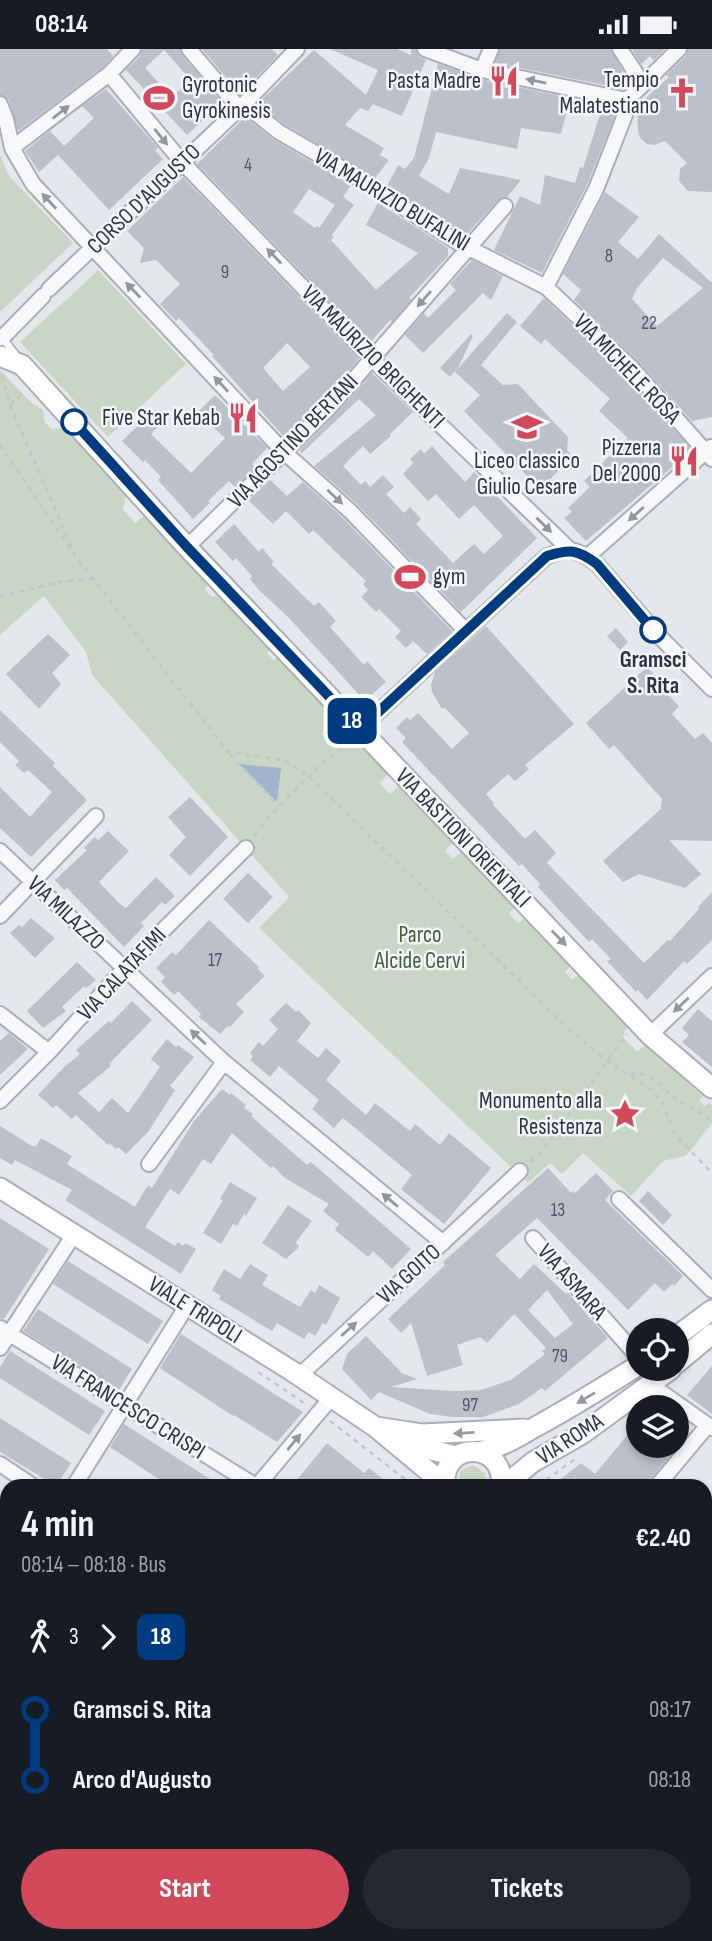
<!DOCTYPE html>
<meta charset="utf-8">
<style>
:root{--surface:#171b24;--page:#242831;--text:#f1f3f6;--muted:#9ea1a6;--accent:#d1495b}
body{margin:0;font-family:"Sofia Sans Condensed",sans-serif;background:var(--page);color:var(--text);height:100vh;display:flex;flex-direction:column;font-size:26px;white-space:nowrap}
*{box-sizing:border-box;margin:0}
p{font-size:23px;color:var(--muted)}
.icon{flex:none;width:38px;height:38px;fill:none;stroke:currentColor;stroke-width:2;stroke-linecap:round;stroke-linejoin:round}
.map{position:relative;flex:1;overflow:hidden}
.side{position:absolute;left:0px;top:1430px;width:712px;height:464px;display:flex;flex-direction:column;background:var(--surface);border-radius:21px 21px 0 0;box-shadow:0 4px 10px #0003}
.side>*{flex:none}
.badge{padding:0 14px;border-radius:10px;font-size:24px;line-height:46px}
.buttons{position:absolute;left:626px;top:1269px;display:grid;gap:14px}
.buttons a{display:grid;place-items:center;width:63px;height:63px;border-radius:50%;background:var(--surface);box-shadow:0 4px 10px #0003;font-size:35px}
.map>.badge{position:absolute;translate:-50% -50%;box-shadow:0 0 0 4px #fff}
.legs{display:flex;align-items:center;gap:10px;height:77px;padding:0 21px;font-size:23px}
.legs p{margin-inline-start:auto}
.head{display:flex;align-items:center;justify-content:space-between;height:119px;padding:0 21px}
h1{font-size:38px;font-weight:700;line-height:52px}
.primary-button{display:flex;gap:14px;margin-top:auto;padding:14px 21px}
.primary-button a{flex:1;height:80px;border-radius:42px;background:var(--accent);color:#fff;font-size:28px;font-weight:700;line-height:80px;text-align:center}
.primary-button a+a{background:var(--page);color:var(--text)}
ul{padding:0 21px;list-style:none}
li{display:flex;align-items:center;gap:24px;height:70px;font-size:26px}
li i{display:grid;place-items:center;width:10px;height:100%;margin:0 9px;background:currentColor}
li i::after{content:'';width:18px;height:18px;margin:-9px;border:5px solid;border-radius:50%;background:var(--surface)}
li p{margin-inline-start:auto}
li:first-child i{background:linear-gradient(#0000 50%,currentColor 0)}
li:last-child i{background:linear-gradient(currentColor 50%,#0000 0)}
.status{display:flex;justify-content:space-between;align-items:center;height:49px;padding:0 35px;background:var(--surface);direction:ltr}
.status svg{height:19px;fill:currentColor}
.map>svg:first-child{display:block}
.green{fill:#c9d6c5}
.water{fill:#9fb4cc}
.building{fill:#bbc0ca;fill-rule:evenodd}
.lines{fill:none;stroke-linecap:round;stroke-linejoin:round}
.lane-casing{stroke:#a9aeb7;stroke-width:10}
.street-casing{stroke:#a9aeb7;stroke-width:18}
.secondary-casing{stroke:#a9aeb7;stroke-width:23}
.path{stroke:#c2c5cb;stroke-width:2.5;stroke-dasharray:5 5;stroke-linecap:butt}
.lane{stroke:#f7f8fa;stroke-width:7}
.street{stroke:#f7f8fa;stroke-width:14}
.secondary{stroke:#fff;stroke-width:19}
.oneway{fill:#9196a0}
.oneway2{fill:#959aa2}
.line-1-casing{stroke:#fff;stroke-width:16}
.line-1{stroke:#003b80;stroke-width:10}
.stop-1-dot{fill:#fff;stroke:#003b80;stroke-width:3.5}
.labels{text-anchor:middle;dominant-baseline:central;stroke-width:5;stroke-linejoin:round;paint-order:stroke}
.number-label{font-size:19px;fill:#4f5766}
.poi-label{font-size:23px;fill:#2b3445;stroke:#f4f6f9;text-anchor:end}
.street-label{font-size:23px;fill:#2b3445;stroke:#f4f6f9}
.stop-label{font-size:23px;font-weight:bold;fill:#2b3445;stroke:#f4f6f9}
.park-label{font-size:23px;fill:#3f6138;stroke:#f4f6f9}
</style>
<div class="status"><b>08:14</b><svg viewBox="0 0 49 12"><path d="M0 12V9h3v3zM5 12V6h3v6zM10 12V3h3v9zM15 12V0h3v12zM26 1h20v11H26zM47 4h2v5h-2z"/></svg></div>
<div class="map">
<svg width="712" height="1892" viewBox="0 0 712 1892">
<rect width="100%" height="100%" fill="#e4e7ec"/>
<!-- green -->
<path class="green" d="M0 106 9 127 73 194 0 263Z
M98 221 186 315 108 388 20 293C46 268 73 246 98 221Z
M0 321 32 354 43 361 45 374 52 380 63 379 127 439 123 460 135 474 149 463 210 530 205 541 212 548 222 544 272 598 267 604 274 611 280 606 333 661 326 669 336 679 343 673 388 725 380 734 390 745 399 737 452 794 445 802 453 810 461 803 516 856 509 865 518 874 526 867 573 915 565 923 572 931 581 923 627 977 623 988 637 1003 645 996 703 1047 699 1052 705 1057 709 1054 712 1056V1074L693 1099 685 1107 663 1112 631 1147 583 1104 562 1125 550 1114 528 1134 259 879 289 848 92 626 86 603 44 547 0 586Z
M473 1416 485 1424 486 1437H458L460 1422Z
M0 1781 7 1787V1843L0 1849Z"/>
<!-- water -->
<path class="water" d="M239 715 281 719 277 753Z"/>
<!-- building -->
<path class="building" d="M0 0H107L113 7 103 18 18 82 9 51 0 46Z
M142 0H180L182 6 222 53 187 86 126 21 140 7ZM164 1 191 31 172 48 145 19Z
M202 0H272L278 6 240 45Z
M330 0H397L411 6V0H416L418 7 426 11 402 67 373 55 368 62 360 59 345 76 384 99 380 106 389 111 375 129 284 75 258 54 314 1 366 46 378 21Z
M500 0H610L626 27 614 38 495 14Z
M632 0H665L654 11 650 7 641 15Z
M688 0H712V143L688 142 679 132 680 120 687 114 665 92 654 96 647 95 640 89 638 82 637 57 669 28 666 26 686 7Z
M438 15 480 30 570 49 561 85 521 79 517 100 436 83 429 109 419 127 449 145 460 119 521 131 507 148 498 151 467 185 447 175 387 137 398 116 405 120 414 109Z
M106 40 158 99 155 101 163 110 109 161 58 106 39 123 25 102 50 82 64 97 94 69 82 57Z
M603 56 616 59V64L587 136 542 224 494 201 520 147 540 156 545 126 575 134 580 118 583 119Z
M245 68 274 91 351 136 343 148 354 156 332 186 334 188 331 191 376 241 418 204 366 176 378 154 448 199V207L409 249 411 251 392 273 390 271 370 294 197 115ZM309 140 335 156 319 179 317 177 315 179 293 163Z
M183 128 359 310 322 352 285 389 212 307 214 306 179 269 176 272 160 255 180 235 156 211 140 214 144 199 127 182ZM287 294 310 318 283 342 263 319Z
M605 143 639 168 618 193 638 210 659 185 711 233 712 232V368L692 372 639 313 574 251 581 241 563 225ZM663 209 703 239 657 277 632 250 637 239Z
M472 211 503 227 491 251 483 244 423 304 405 286 424 264 428 269 456 241 450 235Z
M544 249 625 326 692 401 586 492 564 469 572 463 568 459 590 438 584 432 628 389 599 362 610 350 545 290 541 295 520 277Z
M507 264 517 273 481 316 503 336 518 335 568 388 567 401 573 408 540 440 464 362 480 346 455 323Z
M471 285 473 287 458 319 450 328 440 319Z
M372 324 413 363 390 385 391 387 370 405 363 397 343 417 361 436 365 432 370 438 383 426 394 438 386 445 404 464 410 458 421 470 416 475 453 514 474 495 484 505 503 487 474 456 459 470 436 445 428 452 403 425 413 414 410 410 421 400 424 405 432 397 465 433 474 423 537 489 461 563 357 455 314 417 376 366 359 350 302 404 299 402 336 365Z
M215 346 267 399 252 415 255 418 235 438 229 432 208 452 210 454 193 470 158 431 161 428 145 411 143 413 122 392 149 366 159 377 151 385 191 424 225 389 197 364Z
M270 431 287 447 303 433 343 469 452 582 427 605 413 592 406 599 395 588 401 582 379 560 376 563 361 548 368 541 363 535 366 532 313 481 309 485 286 462 273 475 248 451Z
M234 475 259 503 262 499 274 513 271 515 314 557 319 553 336 572 330 578 364 616 367 612 386 633 365 652 288 568 259 541 250 530 252 527 236 509 233 512 215 493Z
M486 577 574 675 525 716 529 720 515 732 508 725 486 745 494 754 493 756 525 790 535 781 556 804 547 814 644 914 668 891 670 892 699 860 698 858 712 843V891L687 915 684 912 647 951 638 941 636 943 607 912 611 910 592 890 589 893 538 838 540 835 522 815 519 817 402 693 406 689 396 679 407 668 410 671 418 664 452 700 469 684 444 658 442 660 432 643 431 636 435 623Z
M616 579 628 593 620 601 607 587Z
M48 585 70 606 52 624 61 635 39 660 6 625Z
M647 618 670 643 667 645 679 657 672 665 695 690 703 684 712 694V792L669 791 701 825 685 839 639 825 623 833 603 812 661 760 662 750 614 696 609 700 586 674Z
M0 661 55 714 53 717 87 751 31 808 0 779V738L30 768 52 743 28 721 24 724 15 716 19 712 0 693Z
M190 748 228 788 190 827 169 806 186 788 168 768Z
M108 782 129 802 99 833 119 854 126 859 156 828 175 847 165 856 162 853 141 874 144 877 124 898 67 839 64 841 55 831 87 801 84 799 95 788 98 791Z
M248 824 273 848 248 874 223 850Z
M31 869 55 889 35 909 10 884 19 876 22 878Z
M209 871 259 918 257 919 265 927 236 955 244 963 230 978 228 977 220 985 199 968 201 965 178 942 174 946 161 933 165 928 156 919 172 903 176 906Z
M77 913 96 931 86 939 84 937 62 958 66 962 43 979 27 962Z
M132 952 152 971 109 1015 111 1017 78 1044 99 1063 112 1049 128 1064 160 1018 151 1010 167 990 176 998 178 996 194 1008 170 1037 175 1041 148 1083 126 1105 118 1098 116 1100 109 1094 108 1096 76 1066 72 1070 56 1056 53 1059 38 1046 64 1018 80 1005 76 1001 109 972 111 974Z
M286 954 296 963 298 961 311 974 297 992 318 1009 326 999 341 1012 326 1031 366 1066 375 1054 410 1082 415 1075 440 1096 449 1084 491 1119 444 1175 401 1140 412 1126 343 1069 334 1079 312 1060 319 1051 279 1017 270 1028 250 1011 253 1007 250 1004 259 993 263 997 278 980 269 971Z
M698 960 712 972V1018L682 993 689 986 682 979Z
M9 984 28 1000 0 1026V992Z
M222 1040 230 1046 231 1044 246 1056 244 1059 253 1065 251 1067 307 1116 311 1113 411 1200 392 1220 373 1202 368 1208 335 1181 339 1175 323 1162 329 1155 285 1129 273 1117 271 1119 232 1084 211 1115 203 1110 179 1146 170 1140 145 1178 175 1197 178 1193 183 1197 185 1194 196 1200 181 1225 65 1151 72 1141 15 1111 12 1116 0 1109V1077L32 1097H36L41 1089 72 1107 67 1115 135 1158 148 1136 152 1139 194 1072Z
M548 1119 571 1144 572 1142 575 1144 596 1124 613 1142 605 1151 683 1227 674 1237 672 1235 664 1243 655 1234 628 1261 537 1169 495 1206 520 1230 534 1215 566 1245 568 1244 608 1289 545 1342 542 1339 519 1355 483 1368H453L430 1365 379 1343 371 1351 342 1320 347 1305 366 1287 402 1324 417 1330 391 1338 455 1342 481 1341 511 1331 545 1305 542 1302 546 1299 514 1265 487 1294 480 1288 457 1296 463 1316 427 1327 411 1274 401 1284 388 1270 445 1216 443 1213ZM547 1241 573 1275 555 1289 528 1261Z
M230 1133 257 1149 246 1167 244 1165 237 1177 233 1175 221 1195 203 1184 223 1151 220 1150Z
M648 1142 672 1166 663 1176 639 1152Z
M288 1156 312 1172 296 1193 299 1198 286 1210 262 1194Z
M0 1169 49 1200 4 1270 0 1269Z
M68 1212 163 1272 148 1295 53 1235Z
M250 1215 268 1226 262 1236 300 1258 311 1241 315 1244 319 1236 340 1249 326 1276 323 1274 315 1287 309 1283 304 1290 277 1274 272 1282 219 1250 221 1247 212 1241 224 1220 240 1230Z
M38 1260 132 1320 119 1341 23 1282Z
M181 1285 303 1363 277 1393 234 1366 233 1367 160 1319Z
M10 1302 105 1362 89 1386 0 1329V1318Z
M712 1317V1365L687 1346Z
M0 1369 71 1414 56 1437 0 1403Z
M677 1373 689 1383 650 1431 648 1437H552L581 1414 595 1425 630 1383 639 1390V1396H677Z
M124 1375 221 1437H169L110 1398Z
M327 1394 364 1424 369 1419 382 1429 377 1435 378 1437H292Z"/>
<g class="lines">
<!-- lane casing -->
<g class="lane-casing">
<path id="lane" d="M2 288 18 309"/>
</g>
<!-- street casing -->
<g class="street-casing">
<path id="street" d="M189 0 239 59
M425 0 482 21 627 51
M620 0 643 35
M482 21 491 0
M109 25 182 113 372 310 569 500
M627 51 679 0
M0 55 6 70 12 99 33 135 284 403 350 462 465 581
M244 55 279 83 350 124 457 193 546 238 632 319 712 410
M12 99 109 25 133 0
M546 238 596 140 625 66 627 51
M49 240 244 55 297 0
M2 289 43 247
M187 498 329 359 505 157
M587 508 711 398
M360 680 547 507 569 500 582 505 597 515 659 587 712 640
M0 802 224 1013 443 1194
M0 867 96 767
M0 965 49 1003
M650 986 712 927
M0 1052 49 1003 125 919 246 799
M149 1115 224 1013
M619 1150 712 1241
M533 1189 639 1309
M0 1279 256 1437
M0 1299 73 1187
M299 1327 520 1122
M651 1336 712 1379
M0 1415 33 1437
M74 1437 188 1255
M257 1437 331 1349
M657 1437 708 1376
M0 1514 7 1507
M705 1531 712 1523
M0 1612 7 1620
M0 1686 7 1680
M705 1845 712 1839
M0 1869 7 1870
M235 1886 239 1892
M39 1891V1892
M322 1892 328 1886
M474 1892 480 1886
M655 1892 661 1886"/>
</g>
<!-- secondary casing -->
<g class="secondary-casing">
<path id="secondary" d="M0 307 22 316 187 498 650 986 712 1039
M0 1139 292 1322 374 1377 445 1436
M677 1287 712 1261
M677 1314 712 1285
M376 1378 422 1385 524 1380
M398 1393 456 1407
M478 1403C501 1399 517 1388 537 1377 572 1358 605 1337 639 1316
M445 1437C441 1390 506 1392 501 1437
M504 1437 533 1413 582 1385 671 1320
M705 1657 712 1662
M0 1887 7 1881"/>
</g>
<!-- path -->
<path class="path" d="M2 327 10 356 73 502
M10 356 23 344
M0 396 76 508 228 703 284 711 308 727 569 980 606 1011 648 1038 662 1052 672 1079 680 1091 712 1124
M0 548 58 533 93 530
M230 705 278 757
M254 787C282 751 313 722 348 693
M630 1026C636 1024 640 1024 646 1027 659 1032 666 1044 678 1051 689 1059 702 1063 712 1072
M530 1113 543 1101 627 985
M258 1323 307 1356
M330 1372 414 1437
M538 1437 575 1410
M705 1680 712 1685
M0 1853 7 1852"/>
<!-- lane -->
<use href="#lane" class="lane"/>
<!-- street -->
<use href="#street" class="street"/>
<!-- secondary -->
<use href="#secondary" class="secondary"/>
</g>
<!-- one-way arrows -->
<defs><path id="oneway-solid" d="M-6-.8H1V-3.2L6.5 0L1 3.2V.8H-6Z" transform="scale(1.75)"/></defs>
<g class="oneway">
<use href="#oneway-solid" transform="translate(536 32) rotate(-168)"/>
<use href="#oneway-solid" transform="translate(61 63) rotate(-38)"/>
<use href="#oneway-solid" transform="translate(161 88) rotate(51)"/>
<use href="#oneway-solid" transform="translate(49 152) rotate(-133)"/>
<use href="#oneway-solid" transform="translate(274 207) rotate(-134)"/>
<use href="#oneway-solid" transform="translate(133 241) rotate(-134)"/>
<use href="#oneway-solid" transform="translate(424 250) rotate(131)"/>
<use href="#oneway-solid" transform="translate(221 335) rotate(-133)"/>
<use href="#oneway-solid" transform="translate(335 448) rotate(43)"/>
<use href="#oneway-solid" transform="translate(636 465) rotate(138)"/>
<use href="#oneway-solid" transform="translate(544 476) rotate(44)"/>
<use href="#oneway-solid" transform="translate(681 956) rotate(137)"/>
<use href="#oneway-solid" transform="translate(198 988) rotate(-137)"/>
<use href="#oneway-solid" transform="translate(390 1151) rotate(-140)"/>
<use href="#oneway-solid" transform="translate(349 1280) rotate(-42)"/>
<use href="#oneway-solid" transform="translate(294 1393) rotate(-50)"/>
</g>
<g class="oneway2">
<use href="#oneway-solid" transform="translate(559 889) rotate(46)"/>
<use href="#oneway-solid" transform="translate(586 1349) rotate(149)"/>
<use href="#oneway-solid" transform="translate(464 1384) rotate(177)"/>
</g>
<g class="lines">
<!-- line-1 casing -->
<g class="line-1-casing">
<path id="line-1" d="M74 373 187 498 360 680 547 507C570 500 577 500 597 515L653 581"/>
</g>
<!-- line-1 -->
<use href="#line-1" class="line-1"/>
</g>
<!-- icons -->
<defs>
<g id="restaurant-bare" transform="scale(2.415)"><path d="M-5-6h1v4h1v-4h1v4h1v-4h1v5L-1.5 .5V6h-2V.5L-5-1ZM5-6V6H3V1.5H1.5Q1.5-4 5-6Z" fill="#d1495b" stroke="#f4f6f9" stroke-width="2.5" paint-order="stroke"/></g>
<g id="church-bare" transform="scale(2.415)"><path d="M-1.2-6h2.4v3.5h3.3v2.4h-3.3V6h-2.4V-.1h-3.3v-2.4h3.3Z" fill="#d1495b" stroke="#f4f6f9" stroke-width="2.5" paint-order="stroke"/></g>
<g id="stadium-bare" transform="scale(2.415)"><path d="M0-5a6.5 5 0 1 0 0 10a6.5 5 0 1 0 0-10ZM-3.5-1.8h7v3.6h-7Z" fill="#d1495b" stroke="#f4f6f9" stroke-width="2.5" paint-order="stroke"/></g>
<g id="school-bare" transform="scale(2.415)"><path d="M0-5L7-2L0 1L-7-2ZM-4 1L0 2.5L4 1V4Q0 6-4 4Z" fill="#d1495b" stroke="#f4f6f9" stroke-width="2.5" paint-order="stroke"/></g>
<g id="sight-bare" transform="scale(2.415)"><path d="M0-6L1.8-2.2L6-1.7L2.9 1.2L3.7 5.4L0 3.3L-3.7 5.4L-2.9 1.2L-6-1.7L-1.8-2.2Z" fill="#d1495b" stroke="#f4f6f9" stroke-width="2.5" paint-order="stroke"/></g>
</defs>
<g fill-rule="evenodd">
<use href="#restaurant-bare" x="504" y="32"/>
<use href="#church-bare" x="682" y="44"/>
<use href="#stadium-bare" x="159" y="49"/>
<use href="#restaurant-bare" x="243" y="369"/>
<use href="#school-bare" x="527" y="378"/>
<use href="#restaurant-bare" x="684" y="412"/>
<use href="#stadium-bare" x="410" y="528"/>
<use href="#sight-bare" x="625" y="1065"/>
</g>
<!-- markers -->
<g class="stop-1-dot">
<circle cx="74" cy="373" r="12"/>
<circle cx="653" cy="581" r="12"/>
</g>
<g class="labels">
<!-- number labels -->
<g class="number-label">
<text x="248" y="116">4</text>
<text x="609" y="207">8</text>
<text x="225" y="223">9</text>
<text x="649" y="274">22</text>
<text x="215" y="911">17</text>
<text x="558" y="1161">13</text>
<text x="560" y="1307">79</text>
<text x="470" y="1356">97</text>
</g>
<!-- poi labels -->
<g class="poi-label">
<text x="659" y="31">Tempio<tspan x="659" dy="26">Malatestiano</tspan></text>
<text x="481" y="32">Pasta Madre</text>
<text x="182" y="36" text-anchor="start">Gyrotonic<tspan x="182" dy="26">Gyrokinesis</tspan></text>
<text x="220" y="369">Five Star Kebab</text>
<text x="661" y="399">Pizzerıa<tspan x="661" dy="26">Del 2000</tspan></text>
<text x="527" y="412" text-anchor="middle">Liceo classico<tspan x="527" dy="26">Giulio Cesare</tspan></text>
<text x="433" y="528" text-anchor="start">gym</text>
<text x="602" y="1052">Monumento alla<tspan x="602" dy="26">Resistenza</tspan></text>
</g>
<!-- street labels -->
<g class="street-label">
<text transform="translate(144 150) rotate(-44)">CORSO D'AUGUSTO</text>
<text transform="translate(392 151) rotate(31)">VIA MAURIZIO BUFALINI</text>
<text transform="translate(373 308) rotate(45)">VIA MAURIZIO BRIGHENTI</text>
<text transform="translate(627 320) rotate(46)">VIA MICHELE ROSA</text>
<text transform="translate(293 392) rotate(-46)">VIA AGOSTINO BERTANI</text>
<text transform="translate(463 789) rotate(46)">VIA BASTIONI ORIENTALI</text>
<text transform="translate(66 864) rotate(43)">VIA MILAZZO</text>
<text transform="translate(122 925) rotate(-47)">VIA CALATAFIMI</text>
<text transform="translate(409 1225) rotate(-42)">VIA GOITO</text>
<text transform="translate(572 1233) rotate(49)">VIA ASMARA</text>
<text transform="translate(195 1261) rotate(32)">VIALE TRIPOLI</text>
<text transform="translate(128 1358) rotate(32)">VIA FRANCESCO CRISPI</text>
<text transform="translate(570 1390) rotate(-33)">VIA ROMA</text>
</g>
<!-- stop labels -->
<g class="stop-label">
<text x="653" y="611">Gramsci<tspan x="653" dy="26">S. Rita</tspan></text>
</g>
<!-- park labels -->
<g class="park-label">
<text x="420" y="886">Parco<tspan x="420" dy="26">Alcide Cervi</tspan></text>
</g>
</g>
</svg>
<div class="buttons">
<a><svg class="icon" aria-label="locate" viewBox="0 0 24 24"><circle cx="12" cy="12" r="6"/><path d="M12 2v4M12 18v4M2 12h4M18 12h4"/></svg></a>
<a><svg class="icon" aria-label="layers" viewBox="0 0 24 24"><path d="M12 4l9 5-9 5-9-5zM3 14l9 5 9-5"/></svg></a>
</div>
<b class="badge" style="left:352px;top:672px;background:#003b80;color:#fff">18</b>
<section class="side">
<div class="head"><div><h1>4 min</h1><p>08:14 – 08:18 · Bus</p></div><b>€2.40</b></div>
<div class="legs"><svg class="icon" aria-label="walk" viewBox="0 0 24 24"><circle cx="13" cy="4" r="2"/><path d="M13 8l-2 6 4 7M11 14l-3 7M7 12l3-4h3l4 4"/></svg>3<svg class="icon" aria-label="forward" viewBox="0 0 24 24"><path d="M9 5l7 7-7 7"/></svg><b class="badge" style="background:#003b80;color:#fff">18</b></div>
<ul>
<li><i style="color:#003b80"></i><b>Gramsci S. Rita</b><p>08:17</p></li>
<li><i style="color:#003b80"></i><b>Arco d'Augusto</b><p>08:18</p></li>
</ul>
<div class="primary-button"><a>Start</a><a>Tickets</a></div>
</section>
</div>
